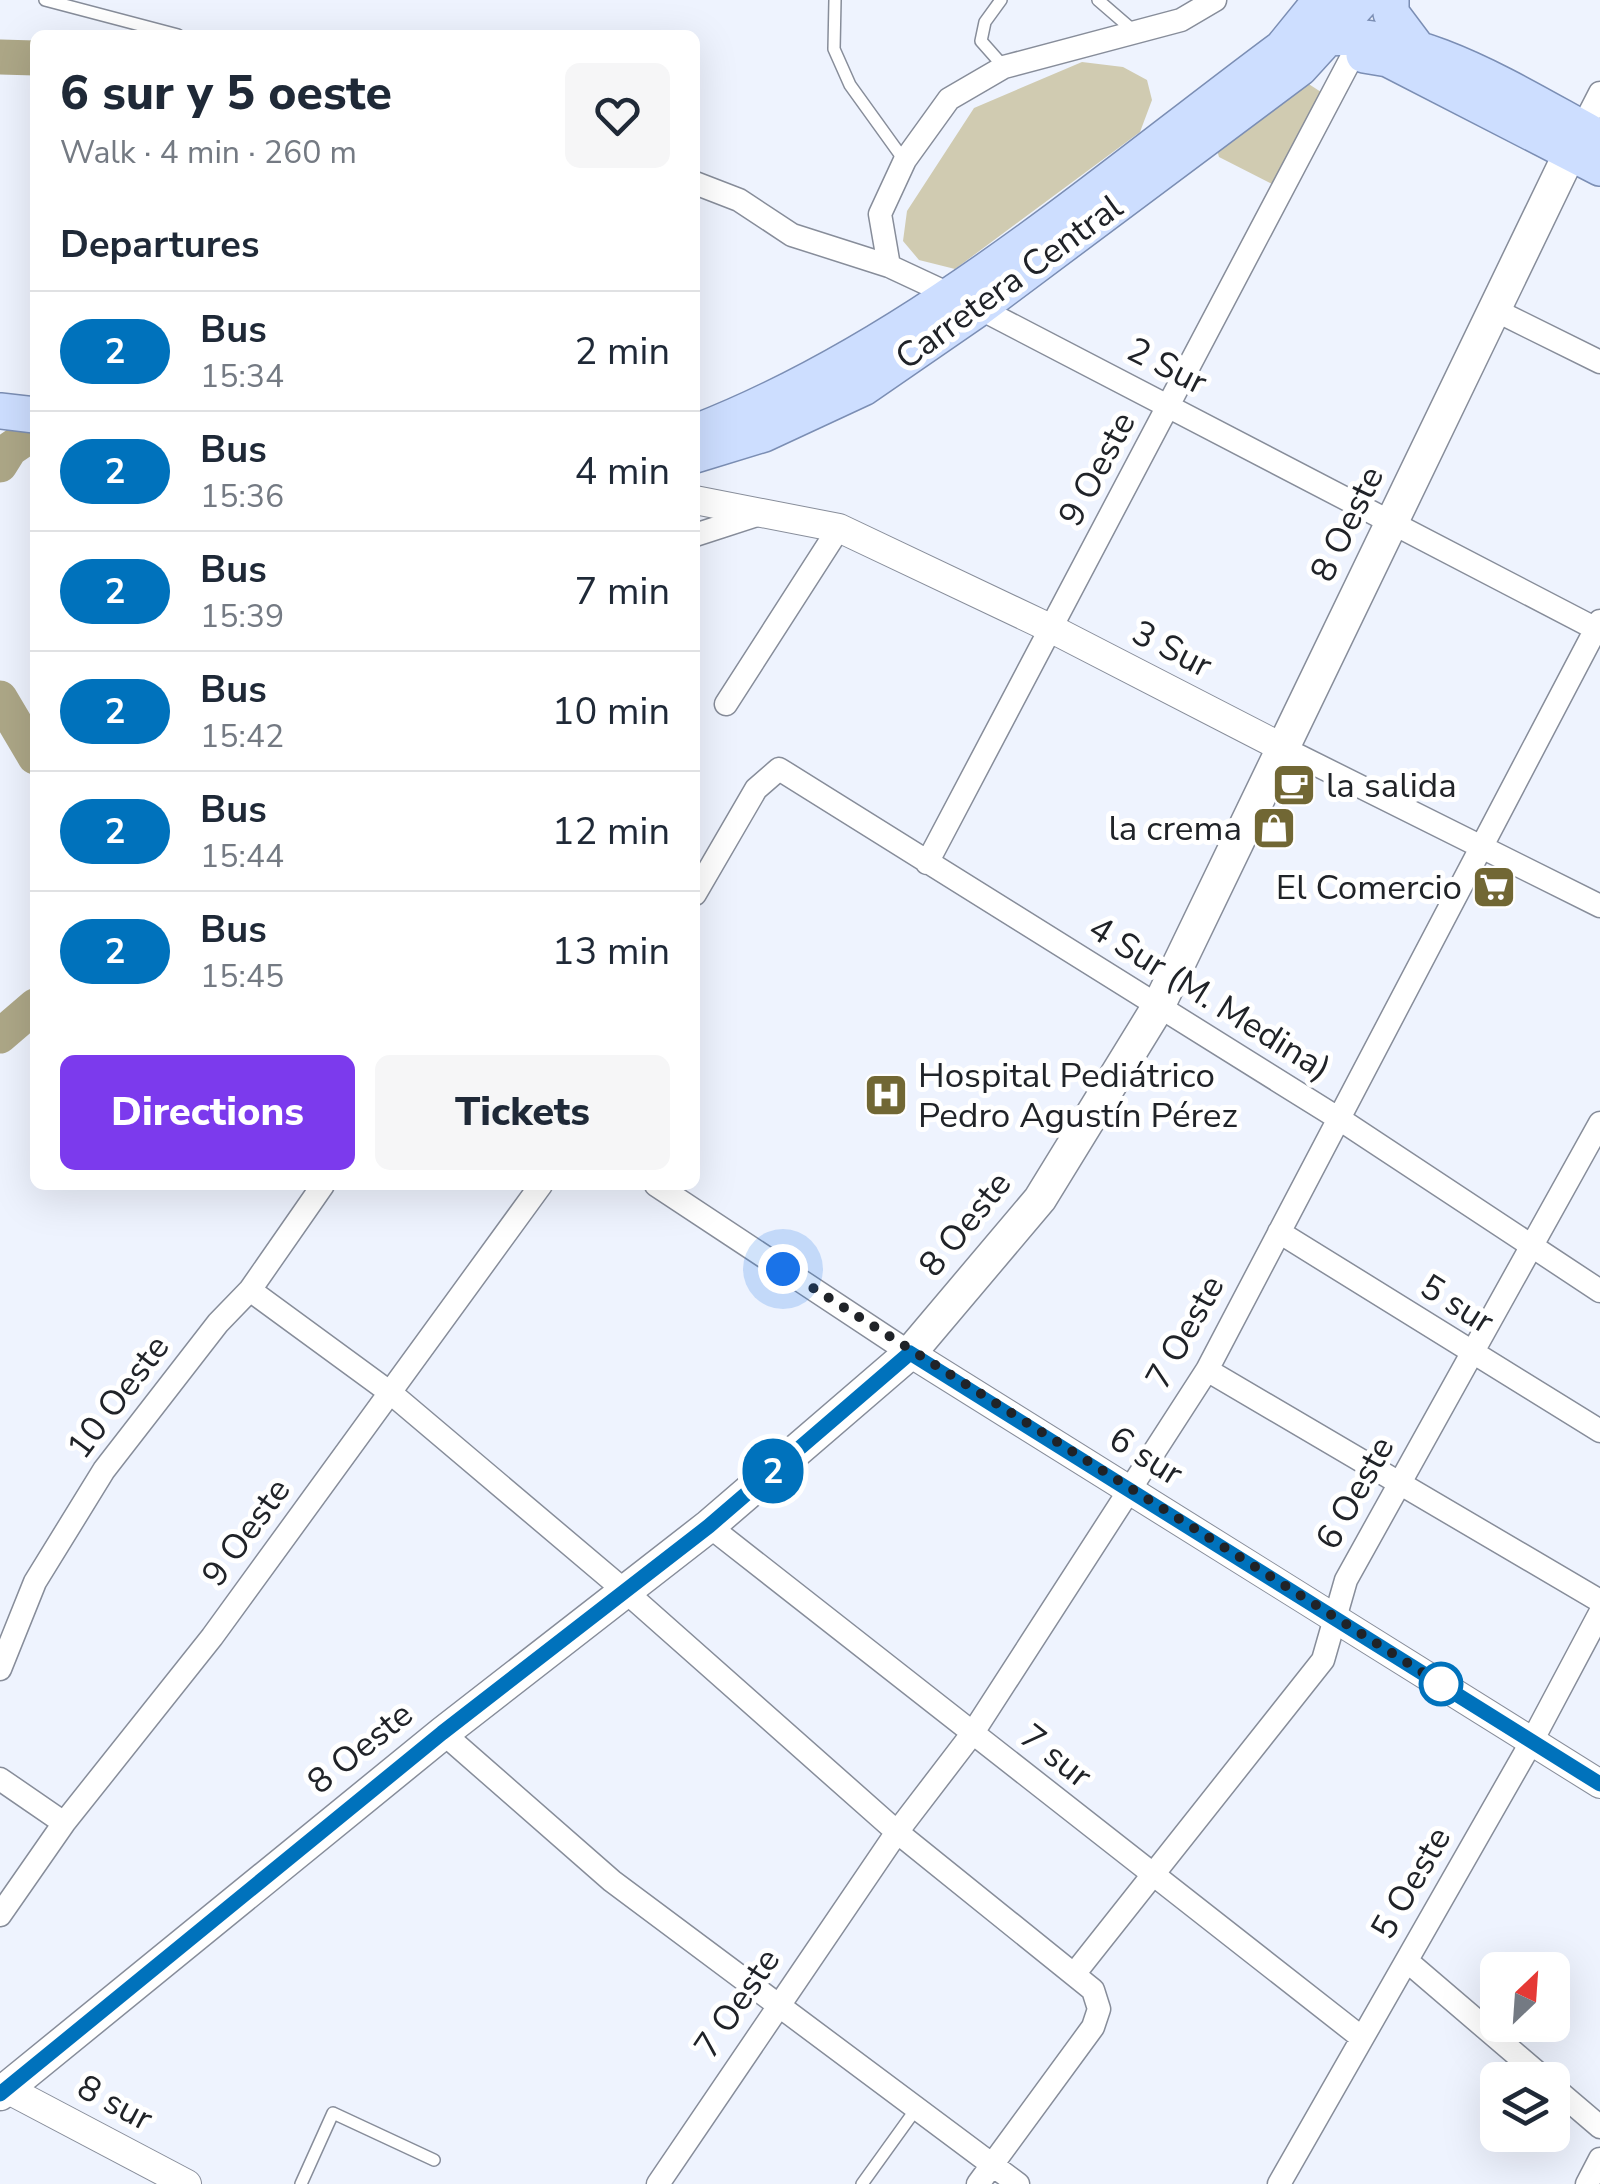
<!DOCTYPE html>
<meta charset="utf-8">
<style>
:root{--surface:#fff;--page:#f6f6f7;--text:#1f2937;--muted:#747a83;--line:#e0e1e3;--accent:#7c3aed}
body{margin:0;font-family:"Nunito Sans",sans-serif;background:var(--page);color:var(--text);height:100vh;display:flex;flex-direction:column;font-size:38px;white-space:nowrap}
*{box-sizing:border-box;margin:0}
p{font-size:32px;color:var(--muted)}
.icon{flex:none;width:55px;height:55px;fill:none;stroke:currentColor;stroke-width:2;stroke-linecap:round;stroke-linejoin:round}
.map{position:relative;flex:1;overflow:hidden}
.drawer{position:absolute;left:30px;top:30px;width:670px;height:1160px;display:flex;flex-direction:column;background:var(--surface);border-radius:15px;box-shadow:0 10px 40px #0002}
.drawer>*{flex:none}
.badge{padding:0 20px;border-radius:32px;font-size:35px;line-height:65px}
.needle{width:65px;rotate:25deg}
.tools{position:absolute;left:1480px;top:1952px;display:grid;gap:20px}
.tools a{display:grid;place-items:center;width:90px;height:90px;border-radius:15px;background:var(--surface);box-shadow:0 10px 40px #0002;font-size:50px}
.you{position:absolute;width:50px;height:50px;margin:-25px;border:8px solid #fff;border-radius:50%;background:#1a73e8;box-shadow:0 0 0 15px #1a73e833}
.map>.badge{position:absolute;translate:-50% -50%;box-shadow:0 0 0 5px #fff}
h2{padding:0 30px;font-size:38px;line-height:90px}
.round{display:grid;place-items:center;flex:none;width:105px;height:105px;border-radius:15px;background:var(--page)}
.headline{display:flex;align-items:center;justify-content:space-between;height:170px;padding:0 30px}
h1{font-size:48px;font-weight:800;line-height:75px}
.button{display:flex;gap:20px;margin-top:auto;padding:20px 30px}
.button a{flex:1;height:115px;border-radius:15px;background:var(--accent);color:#fff;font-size:40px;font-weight:800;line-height:115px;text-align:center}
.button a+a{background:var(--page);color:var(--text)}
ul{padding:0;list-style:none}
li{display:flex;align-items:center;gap:30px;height:120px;padding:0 30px;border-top:2px solid var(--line)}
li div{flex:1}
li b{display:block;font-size:38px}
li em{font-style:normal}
li .badge{min-width:110px;font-weight:700;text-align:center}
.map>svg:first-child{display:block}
.green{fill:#d0cbb1}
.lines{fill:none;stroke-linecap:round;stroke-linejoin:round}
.river{stroke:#ada787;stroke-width:35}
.service-casing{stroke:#878d9a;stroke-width:14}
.minor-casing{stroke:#878d9a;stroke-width:25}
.tertiary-casing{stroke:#878d9a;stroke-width:30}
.secondary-casing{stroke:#878d9a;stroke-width:35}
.primary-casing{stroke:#7b8eb4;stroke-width:38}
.service{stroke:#fff;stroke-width:11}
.minor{stroke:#fff;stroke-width:22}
.tertiary{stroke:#fff;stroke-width:28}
.secondary{stroke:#fff;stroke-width:32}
.primary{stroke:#cddeff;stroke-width:35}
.line-casing{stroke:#fff;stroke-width:22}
.line{stroke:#0072bc;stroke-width:15}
.walk{stroke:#202328;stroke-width:10;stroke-dasharray:0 18}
.stop-dot{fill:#fff;stroke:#0072bc;stroke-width:5}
.labels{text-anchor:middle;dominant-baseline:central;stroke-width:10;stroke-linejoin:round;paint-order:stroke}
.street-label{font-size:35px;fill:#202328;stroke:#fff}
.poi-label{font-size:35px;fill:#202328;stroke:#fff;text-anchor:start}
</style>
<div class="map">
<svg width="1600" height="2184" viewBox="0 0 1600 2184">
<rect width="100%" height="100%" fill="#eef3fe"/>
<!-- green -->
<path class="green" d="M1082 62 1123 67 1147 80 1152 100 1140 132 955 269 919 260 903 241 907 211 974 108Z
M1301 79 1321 92 1274 185 1219 157 1215 143Z"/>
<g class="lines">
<!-- river -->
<path class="river" d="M0 57 35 58
M0 465 10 449 35 432
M0 698 35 757
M0 1036 35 1006"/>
<!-- service casing -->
<g class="service-casing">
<path id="service" d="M45 0 178 35
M835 0 834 49 850 85 904 160
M1001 0 985 22 981 41 1004 67
M1098 0 1135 32
M301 2184 333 2113 434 2160
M862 2184 916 2109"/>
</g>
<!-- minor casing -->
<g class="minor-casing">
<path id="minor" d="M1582 128 1600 93
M695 183 739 200 792 235 889 266 979 308 1600 631
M889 266 880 214 905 160 949 99 1004 67 1181 20 1215 0
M1495 310 1600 362
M695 535 763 513
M726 704 839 528
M1281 747 1600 906
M927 863 1354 53
M695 894 756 789 779 769 1341 1120 1600 1291
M656 1185 910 1353
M1279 1232 1600 1431
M250 1290 392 1394 625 1591 897 1832 1093 1990 1099 2009 1093 2027 978 2184
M1207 1370 1600 1601
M709 1526 1362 2038
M0 1669 35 1582 104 1470 218 1323 250 1290 323 1185
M443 1733 612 1881 1018 2184
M0 1779 64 1823
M0 1915 64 1823 212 1637 541 1185
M1407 1961 1546 2080
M1075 1973 1323 1660 1346 1580 1600 1123
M1552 2086 1600 2127
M658 2184 897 1832 972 1734 1207 1370 1600 621
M1279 2184 1532 1741 1600 1613
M1587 2184 1600 2159"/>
</g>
<!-- tertiary casing -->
<g class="tertiary-casing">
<path id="tertiary" d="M695 500 839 528 1052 629 1281 747
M910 1353 1600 1784
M7 2089 187 2184"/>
</g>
<!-- secondary casing -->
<g class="secondary-casing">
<path id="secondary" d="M0 2094 443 1733 709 1526 910 1353 1040 1199 1158 1007 1582 128"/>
</g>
<!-- primary casing -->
<g class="primary-casing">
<path id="primary" d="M1391 0V13L1415 45
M1317 40C1410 22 1519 95 1600 138
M1364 55 1388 59 1600 168
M0 411 35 415
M696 432C914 347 1096 186 1282 48L1321 0
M695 455 764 434 863 388 979 308 1300 68 1362 0"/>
</g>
<!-- service -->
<use href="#service" class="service"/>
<!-- minor -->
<use href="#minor" class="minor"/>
<!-- tertiary -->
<use href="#tertiary" class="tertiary"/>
<!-- secondary -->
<use href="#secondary" class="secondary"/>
<!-- primary -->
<use href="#primary" class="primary"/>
</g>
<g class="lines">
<!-- line casing -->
<g class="line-casing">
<path id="line" d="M0 2094 442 1733 709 1526 910 1353 1600 1784"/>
</g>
<!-- line -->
<use href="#line" class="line"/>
<!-- walk -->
<path class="walk" d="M783 1269 1441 1684"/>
</g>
<!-- icons -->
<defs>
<g id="cafe-square" transform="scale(2.25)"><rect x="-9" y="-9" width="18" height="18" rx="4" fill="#716734" stroke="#fff"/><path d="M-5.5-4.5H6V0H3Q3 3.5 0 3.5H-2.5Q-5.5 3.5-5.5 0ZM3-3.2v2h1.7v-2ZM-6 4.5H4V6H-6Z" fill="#fff"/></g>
<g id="shop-square" transform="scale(2.25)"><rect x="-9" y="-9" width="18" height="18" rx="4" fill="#716734" stroke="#fff"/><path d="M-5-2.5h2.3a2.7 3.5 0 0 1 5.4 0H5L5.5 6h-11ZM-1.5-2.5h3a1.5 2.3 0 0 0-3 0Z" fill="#fff"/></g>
<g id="supermarket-square" transform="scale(2.25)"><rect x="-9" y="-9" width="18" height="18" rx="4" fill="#716734" stroke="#fff"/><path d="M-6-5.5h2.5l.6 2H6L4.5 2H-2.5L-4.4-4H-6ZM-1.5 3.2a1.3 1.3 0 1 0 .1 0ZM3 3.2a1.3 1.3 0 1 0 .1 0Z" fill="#fff"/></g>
<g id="hospital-square" transform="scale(2.25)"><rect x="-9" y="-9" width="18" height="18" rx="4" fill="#716734" stroke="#fff"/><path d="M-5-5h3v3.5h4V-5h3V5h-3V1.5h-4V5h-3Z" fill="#fff"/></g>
</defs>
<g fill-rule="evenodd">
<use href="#cafe-square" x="1294" y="785"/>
<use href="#shop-square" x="1274" y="828"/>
<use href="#supermarket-square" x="1494" y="887"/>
<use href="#hospital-square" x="886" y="1095"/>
</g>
<!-- markers -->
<circle class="stop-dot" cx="1441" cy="1684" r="20"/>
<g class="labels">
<!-- street labels -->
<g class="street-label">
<text transform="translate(1009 282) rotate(-36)">Carretera Central</text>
<text transform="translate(1167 366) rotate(27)">2 Sur</text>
<text transform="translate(1097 469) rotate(-62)">9 Oeste</text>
<text transform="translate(1347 524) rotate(-64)">8 Oeste</text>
<text transform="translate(1172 649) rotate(27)">3 Sur</text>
<text transform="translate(1210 998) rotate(32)">4 Sur (M. Medina)</text>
<text transform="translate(965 1224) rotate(-51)">8 Oeste</text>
<text transform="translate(1457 1304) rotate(32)">5 sur</text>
<text transform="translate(1185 1332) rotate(-61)">7 Oeste</text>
<text transform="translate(118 1397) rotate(-53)">10 Oeste</text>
<text transform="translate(1146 1456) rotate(32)">6 sur</text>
<text transform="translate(1355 1493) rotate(-61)">6 Oeste</text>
<text transform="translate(246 1532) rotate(-54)">9 Oeste</text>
<text transform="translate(360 1748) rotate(-39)">8 Oeste</text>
<text transform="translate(1056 1756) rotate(38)">7 sur</text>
<text transform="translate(1411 1883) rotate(-60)">5 Oeste</text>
<text transform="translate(737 2003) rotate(-56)">7 Oeste</text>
<text transform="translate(115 2103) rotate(28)">8 sur</text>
</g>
<!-- poi labels -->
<g class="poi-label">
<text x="1326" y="785">la salida</text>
<text x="1242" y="828" text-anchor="end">la crema</text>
<text x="1462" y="887" text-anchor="end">El Comercio</text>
<text x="918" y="1075">Hospital Pediátrico<tspan x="918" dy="40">Pedro Agustín Pérez</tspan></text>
</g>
</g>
</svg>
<div class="tools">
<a><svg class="needle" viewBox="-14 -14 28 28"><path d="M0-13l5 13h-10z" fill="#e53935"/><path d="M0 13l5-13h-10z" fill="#747a83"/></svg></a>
<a><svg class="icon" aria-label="layers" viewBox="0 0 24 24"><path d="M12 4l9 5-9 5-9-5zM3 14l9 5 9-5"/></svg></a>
</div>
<div class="you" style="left:783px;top:1269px"></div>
<b class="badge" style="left:773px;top:1471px;background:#0072bc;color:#fff">2</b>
<section class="drawer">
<div class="headline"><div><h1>6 sur y 5 oeste</h1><p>Walk · 4 min · 260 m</p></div><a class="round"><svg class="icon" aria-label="heart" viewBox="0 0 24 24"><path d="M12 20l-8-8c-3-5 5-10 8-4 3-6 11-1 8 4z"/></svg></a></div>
<h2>Departures</h2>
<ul>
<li><span class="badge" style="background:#0072bc;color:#fff">2</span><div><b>Bus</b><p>15:34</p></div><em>2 min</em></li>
<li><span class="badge" style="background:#0072bc;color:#fff">2</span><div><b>Bus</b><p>15:36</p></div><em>4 min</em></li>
<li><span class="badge" style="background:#0072bc;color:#fff">2</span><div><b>Bus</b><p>15:39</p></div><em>7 min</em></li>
<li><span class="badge" style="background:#0072bc;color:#fff">2</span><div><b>Bus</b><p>15:42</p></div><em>10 min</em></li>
<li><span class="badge" style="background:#0072bc;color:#fff">2</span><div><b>Bus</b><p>15:44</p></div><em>12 min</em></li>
<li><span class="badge" style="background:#0072bc;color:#fff">2</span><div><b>Bus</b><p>15:45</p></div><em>13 min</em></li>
</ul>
<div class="button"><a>Directions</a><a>Tickets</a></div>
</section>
</div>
